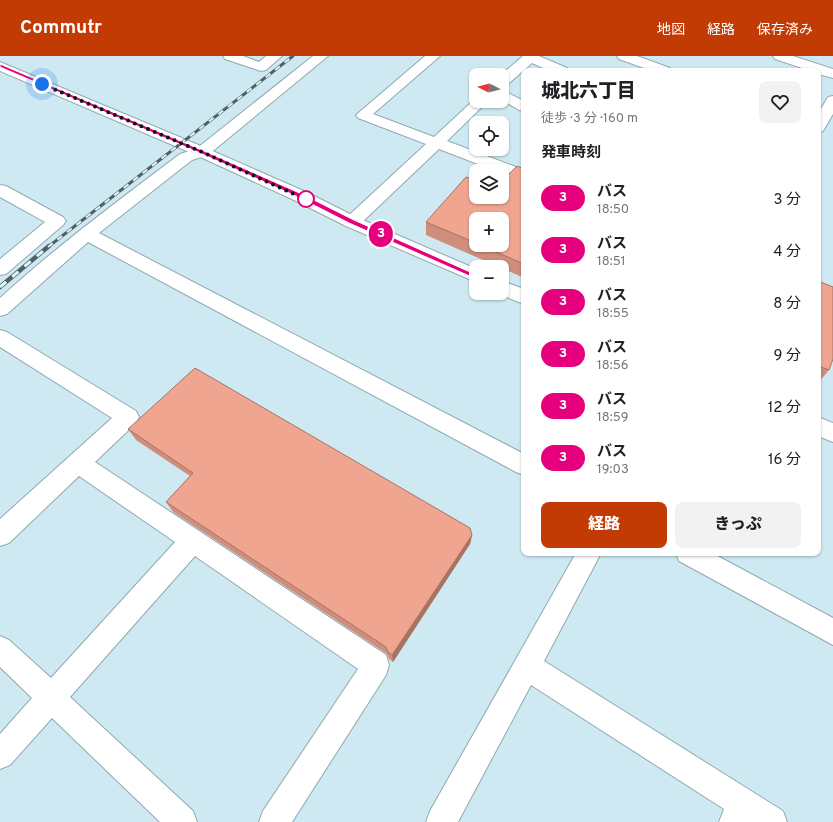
<!DOCTYPE html>
<html lang="ja">
<meta charset="utf-8">
<style>
:root{--surface:#fff;--page:#f2f2f2;--text:#202124;--muted:#757577;--accent:#c33b04}
body{margin:0;font-family:Overpass,"Noto Sans JP",sans-serif;background:var(--page);color:var(--text);height:100vh;display:flex;flex-direction:column;font-size:15px;white-space:nowrap}
*{box-sizing:border-box;margin:0}
p{font-size:13px;color:var(--muted)}
.icon{flex:none;width:22px;height:22px;fill:none;stroke:currentColor;stroke-width:2;stroke-linecap:round;stroke-linejoin:round}
.map{position:relative;flex:1;overflow:hidden}
.panel{position:absolute;left:521px;top:12px;width:300px;height:488px;display:flex;flex-direction:column;background:var(--surface);border-radius:8px;box-shadow:0 1px 3px #0004}
.panel>*{flex:none}
.badge{padding:0 8px;border-radius:13px;font-size:14px;line-height:26px}
.needle{width:26px;rotate:276deg}
.fabs{position:absolute;left:469px;top:12px;display:grid;gap:8px}
.fabs a{display:grid;place-items:center;width:40px;height:40px;border-radius:8px;background:var(--surface);box-shadow:0 1px 3px #0004;font-size:20px}
.you{position:absolute;width:20px;height:20px;margin:-10px;border:3px solid #fff;border-radius:50%;background:#1a73e8;box-shadow:0 0 0 6px #1a73e833}
.map>.badge{position:absolute;translate:-50% -50%;box-shadow:0 0 0 2px #fff}
h2{padding:0 20px;font-size:15px;line-height:36px}
.round{display:grid;place-items:center;flex:none;width:42px;height:42px;border-radius:8px;background:var(--page)}
.overview{display:flex;align-items:center;justify-content:space-between;height:68px;padding:0 20px}
h1{font-size:19px;font-weight:800;line-height:30px}
.primary-button{display:flex;gap:8px;margin-top:auto;padding:8px 20px}
.primary-button a{flex:1;height:46px;border-radius:8px;background:var(--accent);color:#fff;font-size:16px;font-weight:800;line-height:46px;text-align:center}
.primary-button a+a{background:var(--page);color:var(--text)}
ul{padding:0;list-style:none}
li{display:flex;align-items:center;gap:12px;height:52px;padding:0 20px}
li div{flex:1}
li b{display:block;font-size:15px}
li em{font-style:normal}
li .badge{min-width:44px;font-weight:700;text-align:center}
header{display:flex;align-items:center;gap:24px;box-sizing:border-box;height:56px;padding:0 20px;background:var(--accent);color:#fff}
header strong{font-size:19px}
nav{display:flex;gap:22px;margin-inline-start:auto;font-size:14px}
.map>svg:first-child{display:block}
.lines{fill:none;stroke-linecap:round;stroke-linejoin:round}
.minor-casing{stroke:#8fa9b1;stroke-width:2}
.major-casing{stroke:#8fa9b1;stroke-width:2}
.minor{fill:#fff;fill-rule:evenodd}
.major{fill:#fff;fill-rule:evenodd}
.rail-far1-casing{stroke:#506065;stroke-width:3}
.rail-casing{stroke:#506065;stroke-width:4.5}
.rail-far1{stroke:#dff5fc;stroke-width:2;stroke-dasharray:6;stroke-linecap:butt}
.rail{stroke:#dff5fc;stroke-width:3;stroke-dasharray:8;stroke-linecap:butt}
.wall{fill:#ce8e7b;fill-rule:evenodd}
.shaded-wall{fill:#a77464}
.building{fill:#efa58f;stroke:#a77464}
.line{fill:#e6007e;stroke:#fff}
.walk{stroke:#0b1417;stroke-width:4;stroke-dasharray:0 7.2}
.stop-dot{fill:#fff;stroke:#e6007e;stroke-width:2}
</style>
<header>
<strong>Commutr</strong>
<nav><a>地図</a><a>経路</a><a>保存済み</a></nav>
</header>
<div class="map">
<svg width="833" height="766" viewBox="0 0 833 766">
<rect width="100%" height="100%" fill="#cee9f2"/>
<g class="lines">
<!-- minor casing -->
<g class="minor-casing">
<path id="minor" d="M223 0H243L259 6 266 0H282L266 14 261 15 225 3Z
M313 0H328L208 99 192 104 99 177 524 398V419L516 416 88 186 7 258 0 260V242C57 190 119 144 180 98L196 93Z
M425 0H440L373 58 434 81 476 42V45H488L447 85 524 114V125L502 117V115H496L439 93 358 170 352 172 346 170 343 166 346 162 426 88 358 62 356 59Z
M523 0H539L567 12 569 15H550L532 7 507 29 502 30 501 19Z
M617 0H637L670 12 672 15H652L619 3Z
M773 0H793L833 13V22L818 18V15H811L775 3Z
M502 34 524 45V55L519 54 502 44Z
M833 40V58L823 75 818 77V58L828 41Z
M0 129 6 130 63 161 66 165 63 169 6 218 0 219V203L45 166 0 141Z
M0 274 7 276 136 355 139 361 136 367 95 406 386 599 389 609 386 619 292 766H259L263 755 358 613 195 500 70 641 193 755 197 766H160L52 662 10 709 0 713V678L32 642 0 611V580L9 584 51 622 175 486 79 420 9 487 0 490V463L112 362 0 291Z
M576 497H601L544 605 783 755 787 766H719L724 753 531 629 458 766H426L430 755Z
M676 497H712L833 562V589L679 505Z"/>
</g>
<!-- major casing -->
<g class="major-casing">
<path id="major" d="M0 6 208 93 306 136 358 162 476 213V226L346 170 294 144 196 99 0 15Z
M502 225 524 233V248L496 237H502Z
M818 361 833 367V386L818 380Z"/>
</g>
<!-- minor -->
<use href="#minor" class="minor"/>
<!-- major -->
<use href="#major" class="major"/>
<!-- rail-far1 casing -->
<g class="rail-far1-casing">
<path id="rail-far1" d="M48 191 293 0"/>
</g>
<!-- rail casing -->
<g class="rail-casing">
<path id="rail" d="M0 231 49 190"/>
</g>
<!-- rail-far1 -->
<use href="#rail-far1" class="rail-far1"/>
<!-- rail -->
<use href="#rail" class="rail"/>
</g>
<!-- wall -->
<path class="wall" d="M524 113V222L502 212V211H499L426 179V166L502 141ZM476 163 502 189H476Z
M818 225 829 314 819 326 818 325Z
M128 373 472 479 470 488 393 606 389 603 387 598 173 456 166 446 190 420 136 384Z"/>
<!-- shaded-wall -->
<path class="shaded-wall" d="M472 479 470 488 393 606 392 599Z"/>
<!-- building -->
<path class="building" d="M517 110 524 113V208L480 189H502V163H476V187L426 166 466 121 476 124V141H502V125Z
M818 225 833 231V303L829 314 818 310Z
M195 312 470 472 472 479 392 599 388 596 386 591 166 446 193 417 128 373Z"/>
<!-- line -->
<path class="line" d="M0 8 204 95 302 138 354 164 479 220 476 222H474L349 167 298 141 200 97 0 11Z"/>
<g class="lines">
<!-- walk -->
<path class="walk" d="M42 28 202 96 309 145 306 143"/>
</g>
<!-- markers -->
<circle class="stop-dot" cx="306" cy="143" r="8"/>
</svg>
<div class="fabs">
<a><svg class="needle" viewBox="-14 -14 28 28"><path d="M0-13l5 13h-10z" fill="#e53935"/><path d="M0 13l5-13h-10z" fill="#757577"/></svg></a>
<a><svg class="icon" aria-label="locate" viewBox="0 0 24 24"><circle cx="12" cy="12" r="6"/><path d="M12 2v4M12 18v4M2 12h4M18 12h4"/></svg></a>
<a><svg class="icon" aria-label="layers" viewBox="0 0 24 24"><path d="M12 4l9 5-9 5-9-5zM3 14l9 5 9-5"/></svg></a>
<a>+</a>
<a>−</a>
</div>
<div class="you" style="left:42px;top:28px"></div>
<b class="badge" style="left:381px;top:178px;background:#e6007e;color:#fff">3</b>
<section class="panel">
<div class="overview"><div><h1>城北六丁目</h1><p>徒歩 · 3 分 · 160 m</p></div><a class="round"><svg class="icon" aria-label="heart" viewBox="0 0 24 24"><path d="M12 20l-8-8c-3-5 5-10 8-4 3-6 11-1 8 4z"/></svg></a></div>
<h2>発車時刻</h2>
<ul>
<li><span class="badge" style="background:#e6007e;color:#fff">3</span><div><b>バス</b><p>18:50</p></div><em>3 分</em></li>
<li><span class="badge" style="background:#e6007e;color:#fff">3</span><div><b>バス</b><p>18:51</p></div><em>4 分</em></li>
<li><span class="badge" style="background:#e6007e;color:#fff">3</span><div><b>バス</b><p>18:55</p></div><em>8 分</em></li>
<li><span class="badge" style="background:#e6007e;color:#fff">3</span><div><b>バス</b><p>18:56</p></div><em>9 分</em></li>
<li><span class="badge" style="background:#e6007e;color:#fff">3</span><div><b>バス</b><p>18:59</p></div><em>12 分</em></li>
<li><span class="badge" style="background:#e6007e;color:#fff">3</span><div><b>バス</b><p>19:03</p></div><em>16 分</em></li>
</ul>
<div class="primary-button"><a>経路</a><a>きっぷ</a></div>
</section>
</div>
